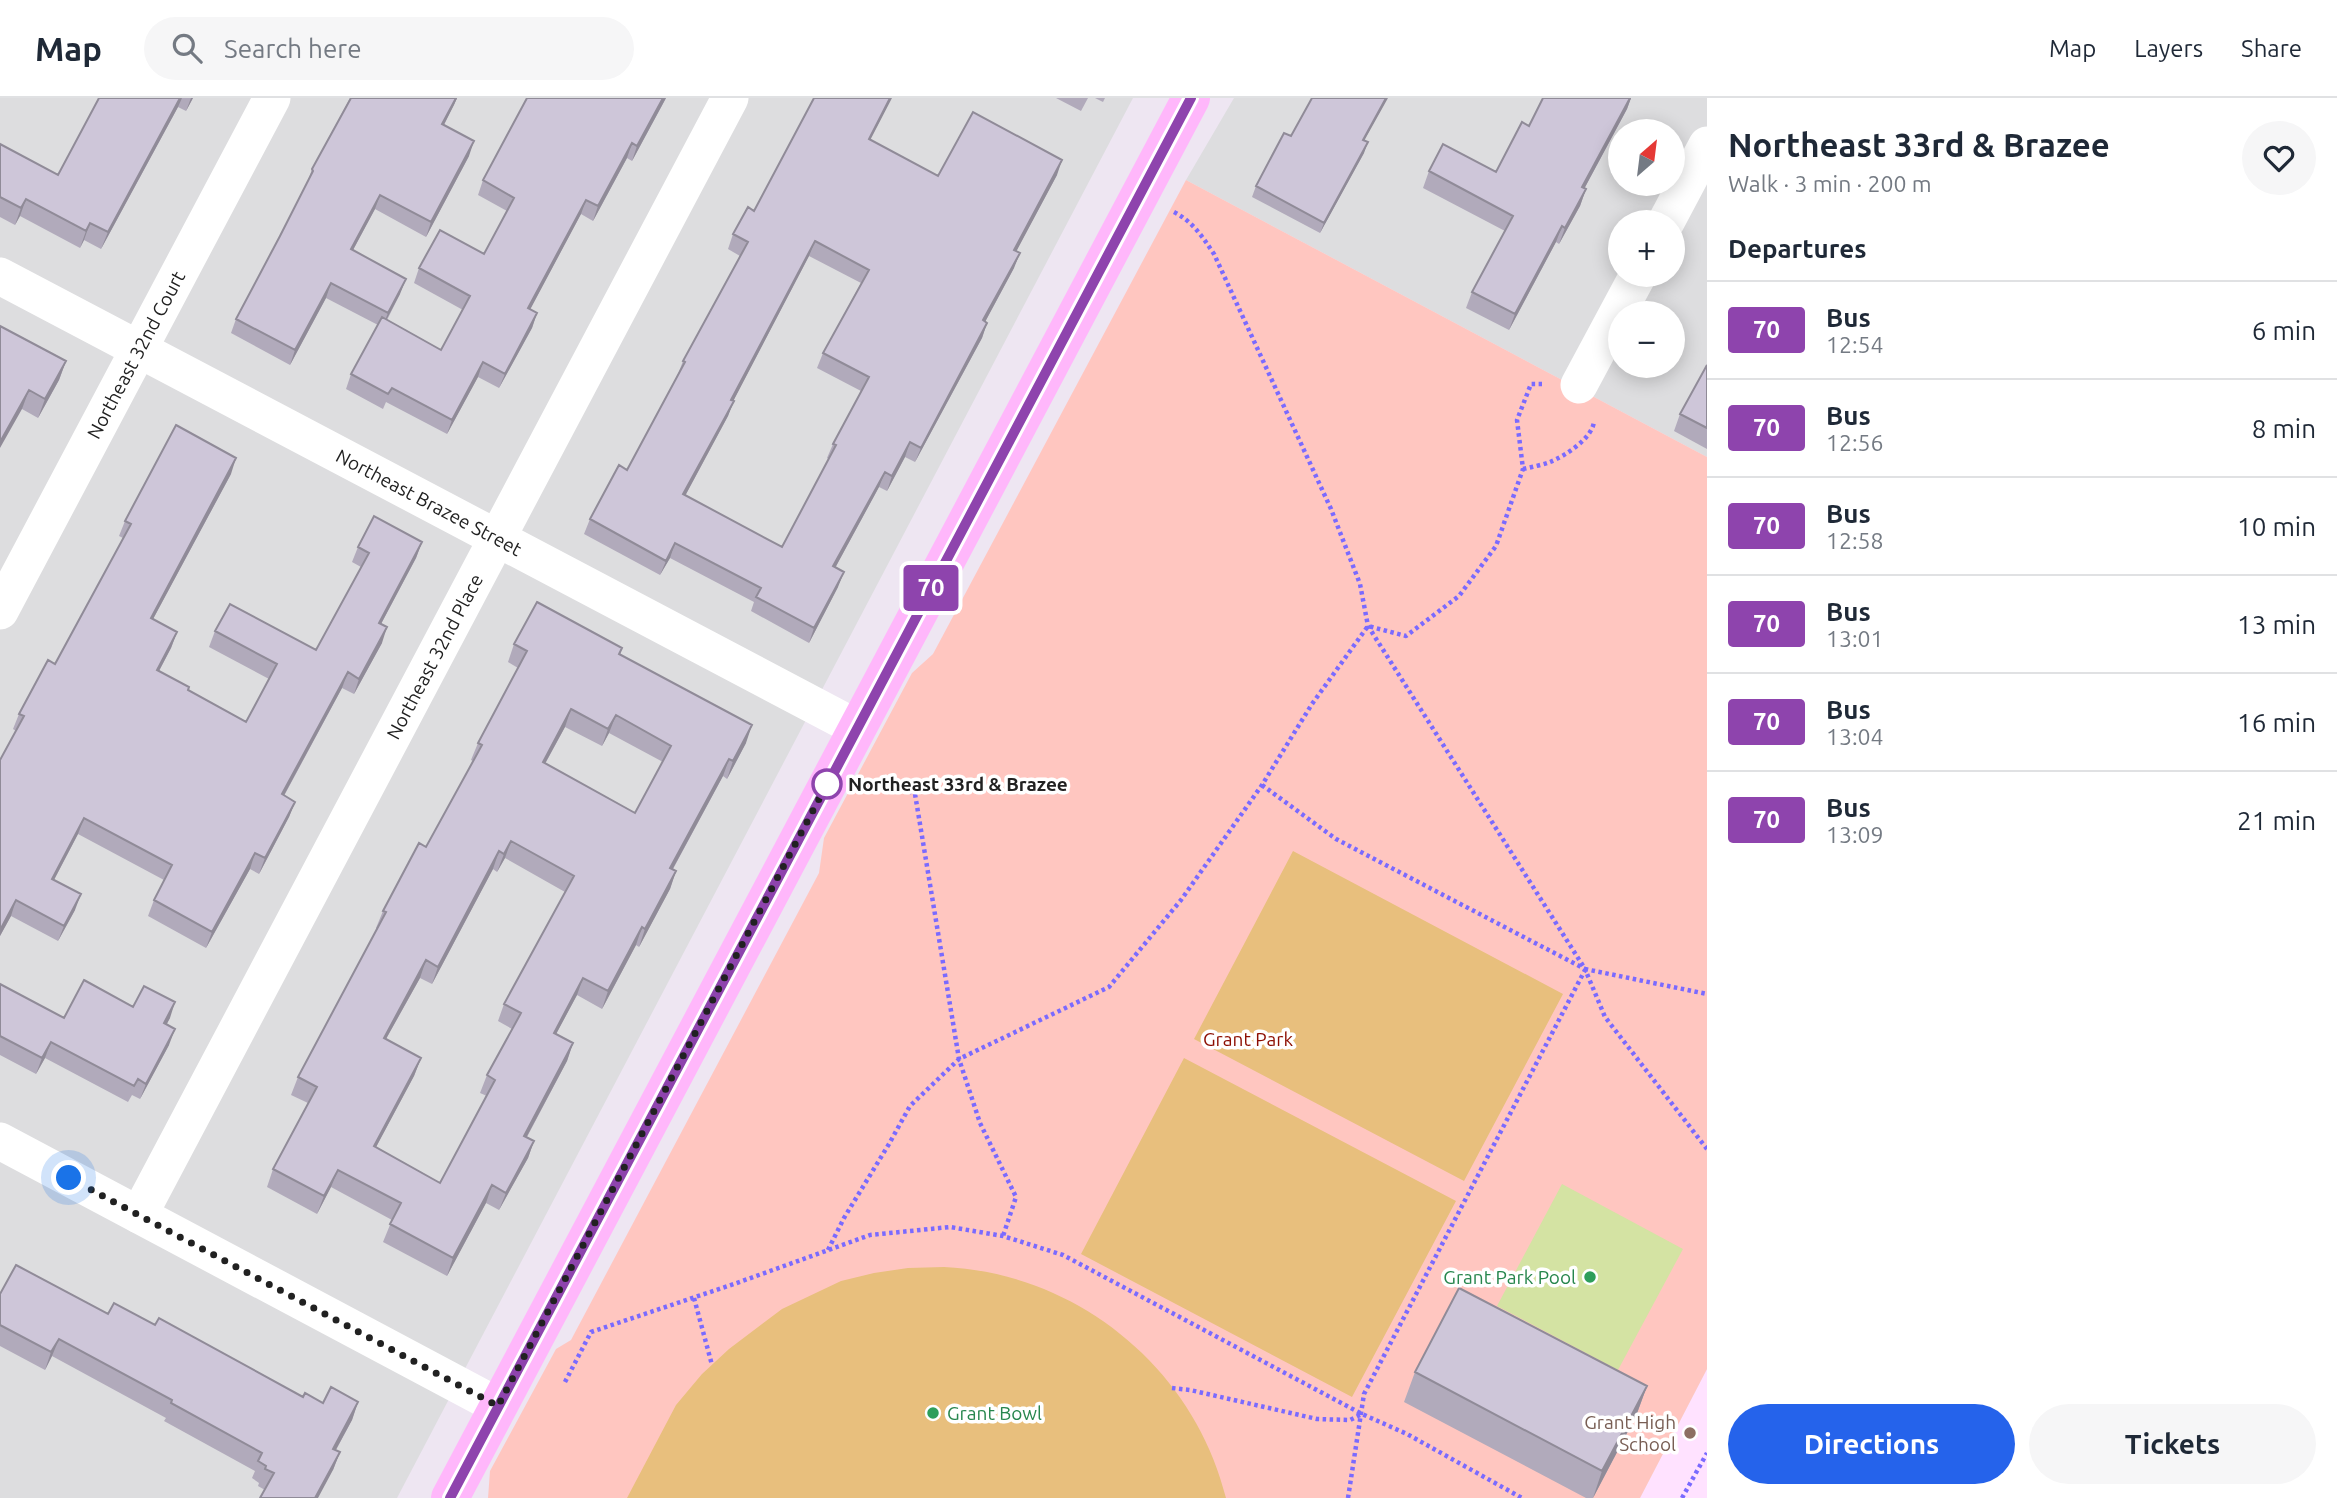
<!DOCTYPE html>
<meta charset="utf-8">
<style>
:root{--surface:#fff;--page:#f6f6f7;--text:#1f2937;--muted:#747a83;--line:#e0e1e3;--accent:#2563eb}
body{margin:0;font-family:Ubuntu,sans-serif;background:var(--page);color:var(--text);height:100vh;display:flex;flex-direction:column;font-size:26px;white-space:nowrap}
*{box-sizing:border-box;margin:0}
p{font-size:23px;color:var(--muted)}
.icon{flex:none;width:38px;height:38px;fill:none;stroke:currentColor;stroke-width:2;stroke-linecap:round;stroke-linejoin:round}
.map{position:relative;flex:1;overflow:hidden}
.side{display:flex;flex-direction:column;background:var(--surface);width:630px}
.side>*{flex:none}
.badge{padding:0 14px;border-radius:5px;font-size:24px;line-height:46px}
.needle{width:46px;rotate:28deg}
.buttons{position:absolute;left:1608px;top:21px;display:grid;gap:14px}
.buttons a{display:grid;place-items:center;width:77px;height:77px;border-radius:50%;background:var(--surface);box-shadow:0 4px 18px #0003;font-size:35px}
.you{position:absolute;width:35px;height:35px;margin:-18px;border:5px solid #fff;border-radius:50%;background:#1a73e8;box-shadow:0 0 0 10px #1a73e833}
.map>.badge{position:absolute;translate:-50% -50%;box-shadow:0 0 0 4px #fff}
h2{padding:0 21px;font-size:26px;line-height:63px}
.round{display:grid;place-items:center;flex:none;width:74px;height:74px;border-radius:37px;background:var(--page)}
.summary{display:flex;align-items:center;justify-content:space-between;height:119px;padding:0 21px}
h1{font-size:33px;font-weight:700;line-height:52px}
.primary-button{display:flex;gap:14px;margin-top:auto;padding:14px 21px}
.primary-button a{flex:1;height:80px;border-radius:42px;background:var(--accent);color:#fff;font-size:28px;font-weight:700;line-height:80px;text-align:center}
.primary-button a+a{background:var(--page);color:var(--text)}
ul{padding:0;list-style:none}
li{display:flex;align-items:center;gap:21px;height:98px;padding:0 21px;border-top:2px solid var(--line)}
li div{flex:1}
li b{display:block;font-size:26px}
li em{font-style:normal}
li .badge{min-width:77px;font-weight:700;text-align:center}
header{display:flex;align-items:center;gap:42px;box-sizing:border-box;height:98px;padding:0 35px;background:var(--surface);border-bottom:2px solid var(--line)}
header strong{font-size:33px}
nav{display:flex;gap:38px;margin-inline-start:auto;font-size:24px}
.search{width:490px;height:63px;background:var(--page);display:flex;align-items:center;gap:18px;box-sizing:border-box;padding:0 24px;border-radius:38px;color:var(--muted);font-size:26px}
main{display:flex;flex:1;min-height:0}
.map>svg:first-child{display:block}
.residential{fill:#dddddf;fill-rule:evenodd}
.education{fill:#ffe2ff}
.park{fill:#ffc6c0}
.pitch{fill:#e8bf7d}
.water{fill:#d4e3a3}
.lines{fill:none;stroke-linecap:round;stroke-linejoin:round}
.path{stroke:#7a6aff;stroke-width:4.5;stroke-dasharray:3.5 3.5;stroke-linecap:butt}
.minor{stroke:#fff;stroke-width:37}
.secondary{stroke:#ffb7fb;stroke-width:38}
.wall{fill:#b1aabb;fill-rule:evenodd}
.shaded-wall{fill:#908b98}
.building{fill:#cec6d9;stroke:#908b98;stroke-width:2;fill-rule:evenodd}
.line-casing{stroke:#fff;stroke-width:16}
.line{stroke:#8e44ad;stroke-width:10}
.walk{stroke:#212121;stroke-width:7;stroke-dasharray:0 12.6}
.stop-dot{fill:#fff;stroke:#8e44ad;stroke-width:3.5}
.leisure-dot{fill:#2e9e5b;stroke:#fff;stroke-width:2.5}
.education-dot{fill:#8d6e63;stroke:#fff;stroke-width:2.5}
.labels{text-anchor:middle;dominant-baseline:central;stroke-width:7;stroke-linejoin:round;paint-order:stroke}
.street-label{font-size:19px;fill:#212121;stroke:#fff}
.stop-label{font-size:19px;font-weight:bold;fill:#212121;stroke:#fff;text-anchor:start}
.park-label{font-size:19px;fill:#8c0d01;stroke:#fff}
.leisure-label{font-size:19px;fill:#27864d;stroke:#fff;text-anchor:end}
.education-label{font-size:19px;fill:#785e54;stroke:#fff;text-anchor:end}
</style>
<header>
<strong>Map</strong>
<div class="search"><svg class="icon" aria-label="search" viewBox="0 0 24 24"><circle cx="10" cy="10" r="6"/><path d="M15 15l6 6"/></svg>Search here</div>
<nav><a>Map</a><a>Layers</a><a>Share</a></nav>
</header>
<main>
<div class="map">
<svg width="1707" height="1400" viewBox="0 0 1707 1400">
<rect width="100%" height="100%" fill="#eee6f2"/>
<!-- residential -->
<path class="residential" d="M0 0H1133L397 1400H0Z
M1234 0H1707V359L1186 82ZM1620 33H1673V86H1620ZM1620 124H1673V177H1620ZM1620 215H1673V268H1620Z"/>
<!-- education -->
<path class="education" d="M1707 1271V1400H1640Z"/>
<!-- park -->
<path class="park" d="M1186 82 1707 359V1271L1640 1400H488L490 1373 556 1251 571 1242 819 775 824 740 912 575 933 556Z"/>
<!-- pitch -->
<path class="pitch" d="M1293 753 1563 896 1464 1083 1194 941Z
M1184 960 1456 1103 1352 1299 1081 1156Z
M944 1169C1077 1175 1194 1270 1226 1400H627L676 1307 702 1276 729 1251 782 1211 841 1183 874 1175 908 1170Z"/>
<!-- water -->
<path class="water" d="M1562 1086 1683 1151 1618 1272 1497 1208Z"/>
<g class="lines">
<!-- path -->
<path class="path" d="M1174 114C1193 124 1202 138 1214 156L1331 411 1360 486 1368 528 1585 871 1707 896
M1523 371C1532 369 1542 367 1550 364 1565 358 1593 340 1594 323
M884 680 915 696 959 961 980 1025 1016 1099 1003 1138
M1262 687 1336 741 1585 871 1605 919 1707 1051
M828 1152 844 1120 889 1046 910 1008 959 961 1109 889 1181 802 1262 687 1312 606 1368 528 1406 538 1459 498 1496 448 1523 371 1517 322 1531 286H1542
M694 1200 712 1267
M565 1284 591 1234 734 1186 870 1137 950 1129 1003 1138 1063 1157 1362 1316 1407 1336 1522 1400
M1172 1290 1190 1292 1317 1321 1350 1322 1362 1316
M1348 1400 1364 1296 1585 872
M1682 1400 1707 1355"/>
<!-- minor -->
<g class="minor">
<path d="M1666 124 1707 47"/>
<path id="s1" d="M0 178 857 630"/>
<path d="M1579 287 1638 177"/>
<path id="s2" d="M0 513 272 0"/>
<path d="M0 1043 498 1308"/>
<path id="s3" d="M139 1117 730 0"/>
</g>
<!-- secondary -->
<path class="secondary" d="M450 1400 1191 0"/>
</g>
<!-- wall -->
<path class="wall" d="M99 0H193L186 13 178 9 101 151 84 142 80 150 20 118 15 127 0 119V46L58 77Z
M350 0H457L444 27 469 58 426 139 375 111 353 152 400 196 387 222 441 252 463 212 414 185 419 170 484 156 507 113 478 97 483 82 527 0H666L632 63 627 60 593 123 581 116 530 211 537 215 532 230 499 290 478 279 447 336 386 304 383 311 346 291 351 276 378 227 326 200 290 267 231 235 236 221 280 138 307 86 312 71Z
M1056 0H1088L1081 13Z
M1095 0H1105L1103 4Z
M1543 0H1631L1627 11 1584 91H1586L1580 108 1559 146 1556 144 1509 232 1466 210 1472 194 1505 133 1423 90 1429 73 1496 74 1529 28Z
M1291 38 1365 42 1364 55 1320 135 1252 99 1256 88Z
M870 42 938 78 1057 77 1016 153 1014 170 985 224 987 225 982 240 915 364 905 359 887 393 879 389 835 470 838 489 809 545 751 513 754 504 670 460 660 477 584 436 590 421 627 372 678 276 683 263 740 158 728 151 733 136 754 113ZM809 158 861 185 823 255 817 270 861 293 833 346 827 360 829 361 782 449 685 398 728 318 733 303Z
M0 228 66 263 59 282 38 320 22 311Z
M1707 267V351L1674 333 1680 316Z
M231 376 153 521 177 534 171 550 159 573 188 592 246 624 269 581 209 549 215 533 316 552 361 469 352 464 358 449 422 444 416 460 381 526 382 545 354 596 342 590 284 698 295 704 289 719 259 776 250 771 206 850 148 818 154 802 164 782 78 736 54 782 75 812 58 843 11 818 0 838V662L16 633 13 631 19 616 55 566 97 490 123 440 119 438 125 423Z
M514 546 622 550 620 557 746 645 727 681 723 678 673 771 676 773 670 791 639 849 636 847 602 911 577 897 556 936 573 945 567 963 527 1039 534 1043 528 1060 499 1112 486 1105 447 1178 383 1144 392 1122 331 1089 317 1116 267 1089 273 1071 308 1005 291 997 298 979 377 831 376 830 383 813 426 749 473 663 471 662 478 645 518 570 508 564ZM565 629 602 648 609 635 663 664 635 715 545 666ZM505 760 565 794 504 906 498 923 512 931 487 977 480 995 487 998 440 1085 376 1049 414 978 421 960 386 941 420 880 432 886 493 771 497 774Z
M0 886 64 920 133 909 170 920 166 926 169 947 140 1001 132 997 128 1004 45 960 36 976 0 957Z
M0 1196 108 1216 155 1227 303 1299 323 1305 358 1304 352 1322 336 1352 340 1354 333 1372 265 1392 258 1388 259 1385 252 1380 255 1373 164 1323 166 1320 52 1258 45 1272 0 1248Z
M1415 1274 1647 1288 1636 1318 1593 1400H1586L1404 1304Z"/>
<!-- shaded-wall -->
<path class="shaded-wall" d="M180 0H182L178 9 101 151 108 134Z
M191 0H193L186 13Z
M456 0H457L454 7 437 40 442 26Z
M663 0H666L632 63 637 48Z
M890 0H892L863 56 869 41Z
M1386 0H1388L1359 52 1363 42Z
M1630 0H1631L1627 11 1576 106 1582 89Z
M474 43 469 58 426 139 431 124Z
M1368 44 1364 55 1320 135 1324 125Z
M632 45 627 60 593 123 598 108Z
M1062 62 1057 77 1009 167 1014 152Z
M1586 91 1580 108 1559 146 1565 130Z
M380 97 375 111 346 165 351 151Z
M26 101 20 118 15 127 21 110Z
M586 102 581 116 523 225 528 210Z
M90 125 84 142 80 150 86 133Z
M1562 128 1556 144 1509 232 1515 216Z
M815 143 809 158 726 317 731 302Z
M1020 155 1014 170 978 237 983 222Z
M406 181 400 196 382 230 388 215Z
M331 185 326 200 290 267 295 252Z
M537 215 532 230 499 290 505 276Z
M987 225 982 240 915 364 921 350Z
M66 263 59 282 38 320 45 301Z
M483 264 478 279 447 336 452 322Z
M29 292 22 311 0 350V344Z
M734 303 728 318 678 411 683 396Z
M910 344 905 359 887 393 892 378Z
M236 360 231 376 145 536 151 520Z
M885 374 879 389 828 483 833 468Z
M422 444 416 460 373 541 379 525Z
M675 445 670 460 660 477 666 463Z
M844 474 838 489 809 545 814 530Z
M387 529 382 545 354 596 359 581Z
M177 534 171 550 151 588 157 572Z
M348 574 342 590 276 712 282 696Z
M571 611 565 629 536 682 543 664Z
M616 617 609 635 602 648 608 631Z
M752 627 746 645 727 681 733 663Z
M729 661 723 678 664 787 670 770Z
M295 704 289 719 259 776 265 760Z
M84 720 78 736 46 797 52 781Z
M511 743 505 760 497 774 504 756Z
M499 753 493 771 432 886 438 869Z
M255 755 250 771 206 850 212 834Z
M676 773 670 791 639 849 645 831Z
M81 796 75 812 58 843 64 828Z
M16 802 11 818 0 838V832Z
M642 829 636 847 602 911 608 893Z
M426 862 420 880 377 957 384 940Z
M583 880 577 897 547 953 554 935Z
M175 904 170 920 159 941 164 925Z
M175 931 169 947 140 1001 146 986Z
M51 944 45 960 36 976 42 960Z
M573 945 567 963 518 1055 524 1038Z
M421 960 414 978 367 1066 374 1048Z
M534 1043 528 1060 499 1112 506 1095Z
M338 1072 331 1089 317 1116 324 1098Z
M492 1087 486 1105 447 1178 453 1160Z
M59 1241 52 1258 45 1272 51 1254Z
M1647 1288 1636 1318 1593 1400 1602 1373Z
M358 1304 352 1322 327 1368 333 1351Z
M340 1354 333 1372 318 1400H315Z"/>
<!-- building -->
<path class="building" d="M99 0H180L108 134 90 125 86 133 26 101 21 110 0 99V46L58 77Z
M351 0H456L442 26 474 43 431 124 380 97 351 151 406 181 388 215 331 185 295 252 236 221 280 138 313 73 312 71Z
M527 0H663L637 48 632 45 598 108 586 102 528 210 537 215 505 276 483 264 452 322 392 290 388 296 351 276 382 219 441 252 470 198 419 170 440 132 484 156 514 100 483 82Z
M814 0H890L869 41 938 78 973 14 1062 62 1014 152 1020 155 983 222 987 225 921 350 910 344 892 378 885 374 833 468 844 474 814 530 756 499 761 490 675 445 666 463 590 421 619 367 627 372 685 264 683 263 748 144 733 136 748 109 754 113ZM815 143 869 172 823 255 869 279 833 346 836 347 782 449 683 396 734 303 731 302Z
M1312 0H1386L1363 42 1368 44 1324 125 1256 88 1284 35 1291 38Z
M1543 0H1630L1582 89 1586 91 1565 130 1562 128 1515 216 1472 194 1513 118 1429 73 1443 46 1496 74 1522 24 1529 28Z
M0 228 66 263 45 301 29 292 0 344Z
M1707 267V330L1680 316Z
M176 327 236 360 151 520 177 534 157 572 189 589 188 592 246 624 277 566 215 533 230 506 316 552 369 455 358 449 374 418 422 444 379 525 387 529 359 581 348 574 282 696 295 704 265 760 255 755 212 834 154 802 172 767 84 720 52 781 81 796 64 828 16 802 0 832V662L24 618 19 616 48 562 55 566 131 426 125 423Z
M537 504 622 550 619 556 752 627 733 663 729 661 670 770 676 773 645 831 642 829 608 893 583 880 554 935 573 945 524 1038 534 1043 506 1095 492 1087 453 1160 390 1126 401 1105 338 1072 324 1098 273 1071 317 989 298 979 386 814 383 813 419 745 426 749 482 647 478 645 527 553 514 546ZM571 611 608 631 616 617 671 648 635 715 543 664ZM511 743 574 778 504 906 521 915 487 977 495 982 440 1085 374 1048 421 960 384 940 426 862 438 869 499 753 504 756Z
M84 882 133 909 144 888 175 904 164 925 175 931 146 986 138 981 134 988 51 944 42 960 0 938V886L64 920Z
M16 1167 108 1216 114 1205 155 1227 159 1220 303 1299 305 1295 323 1305 331 1289 358 1304 333 1351 340 1354 315 1400H260L274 1375 265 1371 266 1368 258 1363 262 1355 171 1305 172 1302 59 1241 51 1254 0 1227V1196Z
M1459 1190 1647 1288 1602 1373 1415 1274Z"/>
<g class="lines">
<!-- line casing -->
<g class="line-casing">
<path id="line" d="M450 1400 1191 0"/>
</g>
<!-- line -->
<use href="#line" class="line"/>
<!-- walk -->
<path class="walk" d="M69 1080 498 1308 827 686"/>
</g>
<!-- markers -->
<circle class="stop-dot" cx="827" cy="686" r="14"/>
<g class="leisure-dot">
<circle cx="1590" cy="1179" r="7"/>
<circle cx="933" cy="1315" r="7"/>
</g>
<circle class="education-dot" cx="1690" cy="1335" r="7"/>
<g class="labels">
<!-- street labels -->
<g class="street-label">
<text stroke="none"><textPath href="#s2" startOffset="290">Northeast 32nd Court</textPath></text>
<text stroke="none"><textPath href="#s1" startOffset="485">Northeast Brazee Street</textPath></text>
<text stroke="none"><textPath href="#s3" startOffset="632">Northeast 32nd Place</textPath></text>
</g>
<!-- stop labels -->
<g class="stop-label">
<text x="848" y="686">Northeast 33rd &amp; Brazee</text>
</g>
<!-- park labels -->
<g class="park-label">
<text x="1248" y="941">Grant Park</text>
</g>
<!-- leisure labels -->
<g class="leisure-label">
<text x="1576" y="1179">Grant Park Pool</text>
<text x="947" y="1315" text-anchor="start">Grant Bowl</text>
</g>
<!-- education labels -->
<g class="education-label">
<text x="1676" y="1324">Grant High<tspan x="1676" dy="22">School</tspan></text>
</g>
</g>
</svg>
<div class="buttons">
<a><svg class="needle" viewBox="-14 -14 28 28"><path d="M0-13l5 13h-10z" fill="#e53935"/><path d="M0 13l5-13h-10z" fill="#747a83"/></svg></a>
<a>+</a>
<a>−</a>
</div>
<div class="you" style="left:69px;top:1080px"></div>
<b class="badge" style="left:931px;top:490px;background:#8e44ad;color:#fff">70</b>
</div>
<section class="side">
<div class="summary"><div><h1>Northeast 33rd &amp; Brazee</h1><p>Walk · 3 min · 200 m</p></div><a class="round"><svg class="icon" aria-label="heart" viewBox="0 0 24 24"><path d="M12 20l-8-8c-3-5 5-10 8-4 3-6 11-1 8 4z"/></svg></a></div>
<h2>Departures</h2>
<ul>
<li><span class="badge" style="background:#8e44ad;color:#fff">70</span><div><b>Bus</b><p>12:54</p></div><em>6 min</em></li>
<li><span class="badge" style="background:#8e44ad;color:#fff">70</span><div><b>Bus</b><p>12:56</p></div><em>8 min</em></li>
<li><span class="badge" style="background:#8e44ad;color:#fff">70</span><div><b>Bus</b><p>12:58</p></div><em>10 min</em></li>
<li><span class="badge" style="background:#8e44ad;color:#fff">70</span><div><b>Bus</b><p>13:01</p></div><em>13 min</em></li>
<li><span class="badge" style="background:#8e44ad;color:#fff">70</span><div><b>Bus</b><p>13:04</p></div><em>16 min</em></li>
<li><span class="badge" style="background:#8e44ad;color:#fff">70</span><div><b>Bus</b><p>13:09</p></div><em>21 min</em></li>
</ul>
<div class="primary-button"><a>Directions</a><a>Tickets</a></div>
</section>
</main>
